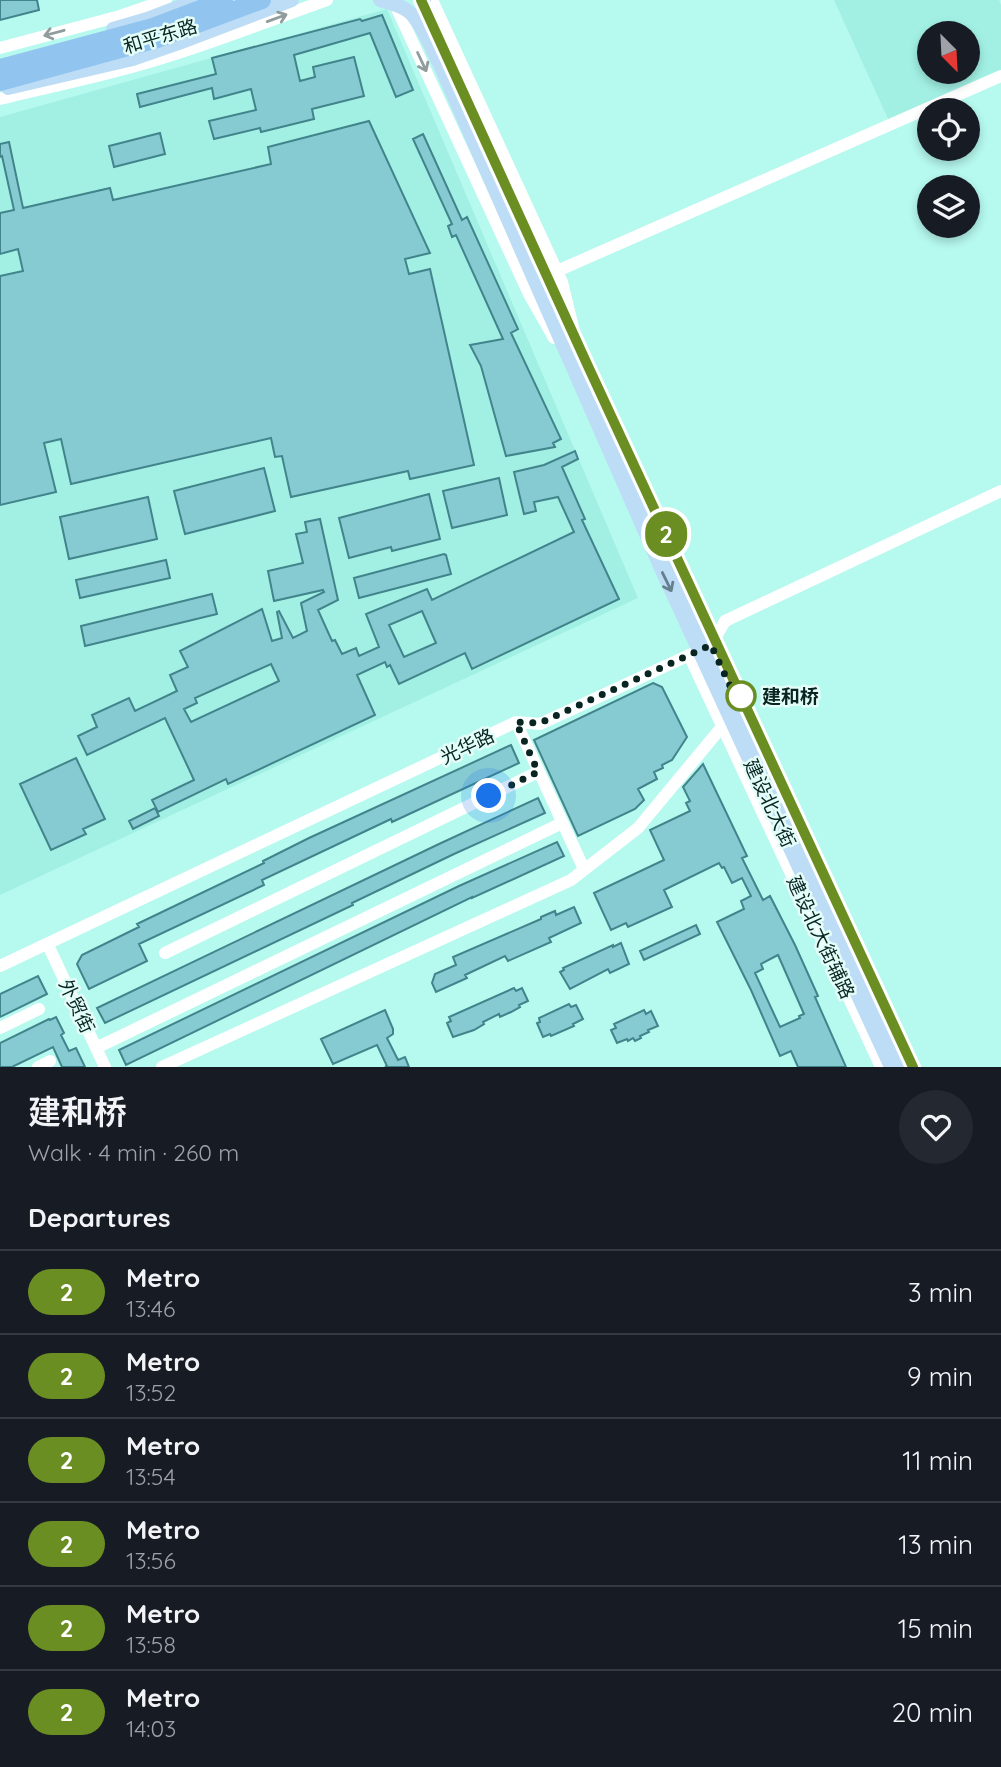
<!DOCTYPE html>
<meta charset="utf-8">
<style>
:root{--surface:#171b24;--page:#242831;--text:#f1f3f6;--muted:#9ea1a6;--line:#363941}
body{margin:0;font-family:Quicksand,"Noto Sans SC",sans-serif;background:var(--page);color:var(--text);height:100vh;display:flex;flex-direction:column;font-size:26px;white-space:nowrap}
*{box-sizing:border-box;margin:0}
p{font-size:23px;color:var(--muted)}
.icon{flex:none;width:38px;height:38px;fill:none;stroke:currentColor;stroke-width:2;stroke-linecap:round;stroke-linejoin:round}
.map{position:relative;height:1067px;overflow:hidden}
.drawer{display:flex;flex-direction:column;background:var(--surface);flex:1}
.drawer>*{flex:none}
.badge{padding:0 14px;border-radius:23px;font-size:24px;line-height:46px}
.needle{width:46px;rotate:156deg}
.buttons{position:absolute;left:917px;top:21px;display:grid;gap:14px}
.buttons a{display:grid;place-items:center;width:63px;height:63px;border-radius:50%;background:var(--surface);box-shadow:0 4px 10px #0003;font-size:35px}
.you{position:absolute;width:35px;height:35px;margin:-18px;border:5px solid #fff;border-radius:50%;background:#1a73e8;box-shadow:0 0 0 10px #1a73e833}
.map>.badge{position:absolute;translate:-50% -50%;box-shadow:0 0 0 4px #fff}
h2{padding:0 28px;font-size:26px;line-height:63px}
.round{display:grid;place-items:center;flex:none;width:74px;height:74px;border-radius:37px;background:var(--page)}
.headline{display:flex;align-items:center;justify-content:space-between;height:119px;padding:0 28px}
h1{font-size:33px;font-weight:600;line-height:52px}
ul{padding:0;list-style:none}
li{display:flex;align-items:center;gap:21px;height:84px;padding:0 28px;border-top:2px solid var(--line)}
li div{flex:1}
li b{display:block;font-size:26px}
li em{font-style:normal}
li .badge{min-width:77px;font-weight:700;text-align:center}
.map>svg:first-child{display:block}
.built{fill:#a2f0e4;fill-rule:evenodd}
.building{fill:#87cbd2;stroke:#41848b;stroke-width:2;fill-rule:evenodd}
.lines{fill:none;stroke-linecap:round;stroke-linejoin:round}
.minor{stroke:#fff;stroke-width:12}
.major{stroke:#bddcf6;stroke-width:14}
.highway{stroke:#91c5f0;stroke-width:18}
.oneway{stroke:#909d9c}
.oneway2{stroke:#63808c}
.line-casing{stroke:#fff;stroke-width:16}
.line{stroke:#6b8e23;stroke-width:10}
.walk{stroke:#092522;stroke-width:7;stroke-dasharray:0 12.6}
.stop-dot{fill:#fff;stroke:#6b8e23;stroke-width:3.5}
.labels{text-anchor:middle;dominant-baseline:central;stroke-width:5;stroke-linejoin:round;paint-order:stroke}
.street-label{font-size:19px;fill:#092522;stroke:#e4fdf9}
.stop-label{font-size:19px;font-weight:bold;fill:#092522;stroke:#e4fdf9;text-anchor:start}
</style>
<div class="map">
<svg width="1001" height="1067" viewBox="0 0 1001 1067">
<rect width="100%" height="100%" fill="#b6f9ef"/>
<!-- built -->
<path class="built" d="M834 0H999L1001 5V71L889 121ZM929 33H968V72H929Z
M387 9 638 598 0 895V117Z"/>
<!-- building -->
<path class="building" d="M0 0H37L39 10 0 20Z
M382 15 413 90 396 97 370 33 294 55 300 81 315 77 313 67 354 57 364 96 312 109 314 119 261 132 260 128 214 139 209 121 256 110 251 89 214 99 212 88 140 107 137 94 216 74 212 58 360 19 362 21Z
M369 121 430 253 405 259 409 274 430 269 474 465 410 479 408 471 291 497 282 456 275 457 271 438 71 484 61 439 44 443 56 492 0 505V276L23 271 18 249 0 254V213L14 210 2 156 0 157V144L9 142 23 208 110 188 113 200 271 164 268 147Z
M160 133 165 154 114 167 109 146Z
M423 134 462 220 467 217 518 329 511 333 561 439 553 443 555 447 506 456 481 366 470 345 503 339 456 235 452 237 448 226 452 224 413 139Z
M575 451 578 459 562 467 585 519 582 520 619 599 472 669 465 653 399 684 390 665 387 667 385 662 357 675 375 715 228 784 226 779 158 812 152 800 194 780 165 718 87 755 78 736 97 727 92 715 129 698 135 711 177 691 170 675 188 667 180 651 262 609 272 641 282 638 277 612 279 611 293 638 307 631 301 603 324 592 323 590 274 601 268 571 303 563 296 534 307 532 305 522 320 519 338 600 318 610 332 641 335 640 342 654 356 648 359 656 379 647 366 614 427 589 432 600 574 532 558 497 534 502 536 511 524 514 514 472 544 465ZM422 611 436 643 404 657 389 625ZM271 664 279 681 191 722 184 709 197 703 195 698Z
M264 468 275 511 185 534 174 491Z
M499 478 507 515 452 528 443 491Z
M429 494 440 539 392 551 391 547 349 558 339 518Z
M148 497 157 539 69 559 60 517Z
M444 554 446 555 451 574 359 598 354 578Z
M166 560 170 578 80 598 76 580Z
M212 594 217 614 85 646 81 626Z
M653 683 662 687 687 737 672 760 662 765 663 768 654 772 657 779 638 789 644 800 635 809 578 836 534 740Z
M511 745 519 763 392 822 391 819 262 880 264 885 139 944 147 961 89 989 77 964 82 955 139 927 137 924 264 863 263 861 309 838Z
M76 758 105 819 83 829 86 834 51 850 20 784Z
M703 764 747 856 742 858 763 900 770 896 795 945 818 996 815 997 846 1067H798L791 1051 780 1056 751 990 717 922 744 909 741 901 751 896 742 878 732 883 724 867 722 868 719 863 664 890 672 907 628 927 626 923 611 930 594 893 664 860 650 830 690 811 686 803 690 801 683 787ZM778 955 804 1014 799 1016 800 1018 780 1027 755 973 763 969 761 964Z
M538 798 545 813 454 854 352 903 353 905 105 1023 97 1008 439 844Z
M155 808 159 816 133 829 129 821Z
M557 842 564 856 472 898V897L126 1065 119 1050 459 886Z
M574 907 581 923 549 938 551 942 508 961 505 956 465 975 467 978 436 992 432 983 435 974 456 965 453 957 541 919V917L555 911 556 915Z
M696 925 700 934 644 960 640 951Z
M621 943 629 964 610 973 608 969 570 989 560 972 564 970 563 968 613 945V947Z
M38 976 47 994 0 1017V994Z
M514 988 516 991 522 988 528 1001 519 1005 520 1007 511 1012 500 1017 499 1014 483 1022 484 1024 474 1030 453 1037 447 1023 451 1021 449 1017Z
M569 1004 571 1007 576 1005 583 1019 573 1024 574 1026 551 1036 550 1034 543 1037 537 1023 540 1022 539 1018Z
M385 1010 393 1029V1034L387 1038 398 1060 405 1057 409 1067H385L387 1066 377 1045 333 1064 321 1039Z
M644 1010 646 1014 651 1011 658 1026 648 1030 649 1032 640 1036 641 1038 635 1041 633 1038 628 1041 627 1039 617 1043 611 1030 616 1028 614 1024Z
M56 1017 64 1033 61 1035 69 1051 76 1048 85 1067H62L53 1047 12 1067H0V1043L49 1019 50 1020Z"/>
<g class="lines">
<!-- minor -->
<path class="minor" d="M393 0 529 294 554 338
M432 0 562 282 577 344
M0 48 120 16 166 0
M0 99C52 86 104 76 156 60 214 43 270 20 327 0
M557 271 1001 76
M689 655 881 1067
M516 722 584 869
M48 945 105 1067
M165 953 538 772
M0 966 516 722 540 724 711 645 725 621 1001 491
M0 1028 39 1009
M96 1048 562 823
M38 1067 50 1061
M162 1067 571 880 638 828 730 717"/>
<!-- major -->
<path class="major" d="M380 0C390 3 400 5 408 11 421 21 432 50 440 65L660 566 891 1067
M424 0V12L433 36
M113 29 147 19 197 0
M8 88 133 59 179 43 292 0
M552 300 904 1067"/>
<!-- highway -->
<path class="highway" d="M0 68 153 27 224 0
M0 82 157 39 262 0"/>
</g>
<!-- one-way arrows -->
<defs><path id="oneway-shaft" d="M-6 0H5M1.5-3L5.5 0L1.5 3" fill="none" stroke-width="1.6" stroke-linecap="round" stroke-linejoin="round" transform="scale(1.75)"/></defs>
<g class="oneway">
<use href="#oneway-shaft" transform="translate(277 18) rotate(-20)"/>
<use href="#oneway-shaft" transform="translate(54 33) rotate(165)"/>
<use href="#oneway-shaft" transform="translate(422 62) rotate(65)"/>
</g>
<use class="oneway2" href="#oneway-shaft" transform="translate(667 582) rotate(64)"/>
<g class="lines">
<!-- line casing -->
<g class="line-casing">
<path id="line" d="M421 0 587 364 913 1067"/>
</g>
<!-- line -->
<use href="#line" class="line"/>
<!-- walk -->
<path class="walk" d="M489 796 538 772 516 722 540 723 711 645 732 690 741 696"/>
</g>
<!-- markers -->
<circle class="stop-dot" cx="741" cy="696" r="14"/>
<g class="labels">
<!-- street labels -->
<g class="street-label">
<text transform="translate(160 36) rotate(-17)">和平东路</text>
<text transform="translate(467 746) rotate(-25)">光华路</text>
<text transform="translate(770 803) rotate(65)">建设北大街</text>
<text transform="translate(821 937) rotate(65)">建设北大街辅路</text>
<text transform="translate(77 1006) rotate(65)">外贸街</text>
</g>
<!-- stop labels -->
<g class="stop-label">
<text x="762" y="696">建和桥</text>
</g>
</g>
</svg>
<div class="buttons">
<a><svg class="needle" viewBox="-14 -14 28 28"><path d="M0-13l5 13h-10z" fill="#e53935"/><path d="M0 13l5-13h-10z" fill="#9ea1a6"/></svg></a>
<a><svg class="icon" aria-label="locate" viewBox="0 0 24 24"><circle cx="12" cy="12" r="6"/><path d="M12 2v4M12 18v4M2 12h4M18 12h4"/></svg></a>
<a><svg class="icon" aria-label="layers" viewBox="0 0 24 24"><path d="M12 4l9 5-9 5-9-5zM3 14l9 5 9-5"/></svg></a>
</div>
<div class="you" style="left:489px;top:796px"></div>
<b class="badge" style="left:666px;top:534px;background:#6b8e23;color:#fff">2</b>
</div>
<section class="drawer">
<div class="headline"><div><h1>建和桥</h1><p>Walk · 4 min · 260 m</p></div><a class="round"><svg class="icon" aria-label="heart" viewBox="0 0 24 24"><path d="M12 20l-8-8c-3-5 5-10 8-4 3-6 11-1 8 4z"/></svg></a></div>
<h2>Departures</h2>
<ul>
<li><span class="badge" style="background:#6b8e23;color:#fff">2</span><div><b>Metro</b><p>13:46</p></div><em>3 min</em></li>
<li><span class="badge" style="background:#6b8e23;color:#fff">2</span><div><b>Metro</b><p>13:52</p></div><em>9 min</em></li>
<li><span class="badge" style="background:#6b8e23;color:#fff">2</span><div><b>Metro</b><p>13:54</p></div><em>11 min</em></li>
<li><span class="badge" style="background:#6b8e23;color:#fff">2</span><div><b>Metro</b><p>13:56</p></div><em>13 min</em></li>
<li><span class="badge" style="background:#6b8e23;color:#fff">2</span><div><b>Metro</b><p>13:58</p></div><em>15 min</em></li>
<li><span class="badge" style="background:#6b8e23;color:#fff">2</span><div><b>Metro</b><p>14:03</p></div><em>20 min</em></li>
</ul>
</section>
